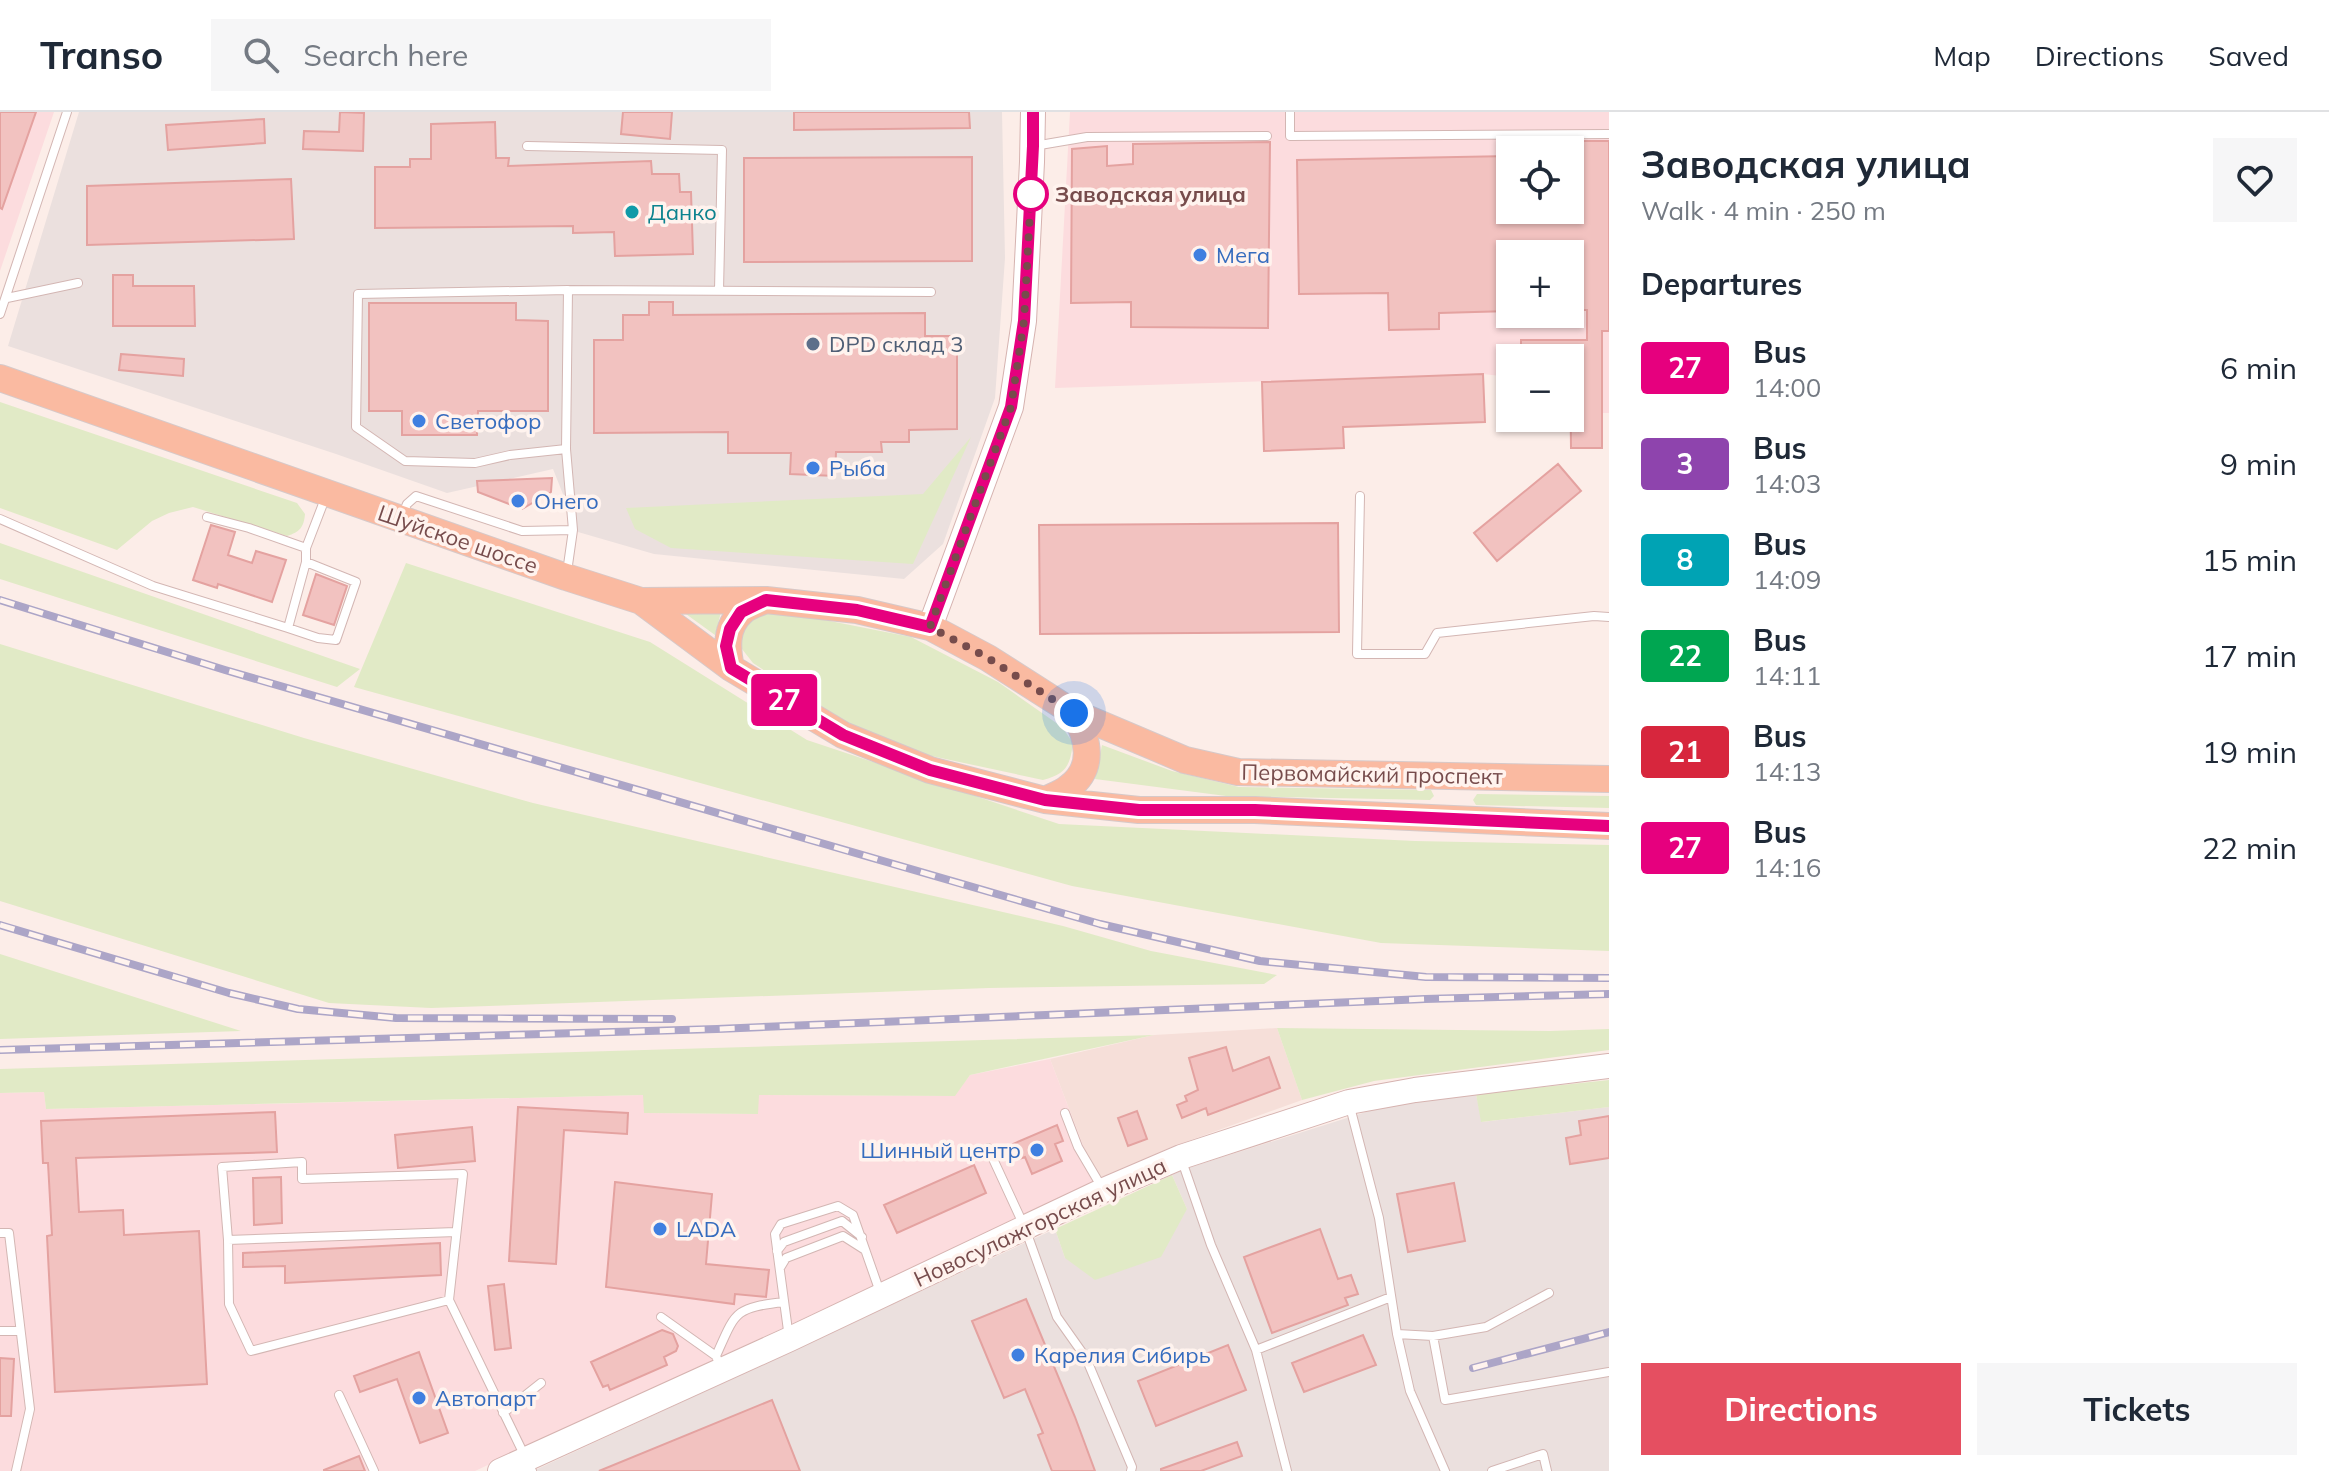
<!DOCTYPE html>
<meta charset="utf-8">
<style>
:root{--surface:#fff;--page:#f6f6f7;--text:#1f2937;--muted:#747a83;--line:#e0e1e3;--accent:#e54f61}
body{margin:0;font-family:Mulish,sans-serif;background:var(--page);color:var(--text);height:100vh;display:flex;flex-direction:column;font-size:30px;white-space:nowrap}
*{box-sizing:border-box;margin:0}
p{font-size:26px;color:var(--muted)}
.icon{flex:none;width:44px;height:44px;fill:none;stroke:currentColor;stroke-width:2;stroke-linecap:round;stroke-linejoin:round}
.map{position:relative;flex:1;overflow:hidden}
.side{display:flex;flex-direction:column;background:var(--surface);width:720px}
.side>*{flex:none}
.badge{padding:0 16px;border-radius:6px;font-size:28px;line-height:52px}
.buttons{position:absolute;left:1496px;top:24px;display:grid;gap:16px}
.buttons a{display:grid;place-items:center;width:88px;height:88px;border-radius:0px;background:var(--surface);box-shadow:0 2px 6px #0004;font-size:40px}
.you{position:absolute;width:40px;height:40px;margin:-20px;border:6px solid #fff;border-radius:50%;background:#1a73e8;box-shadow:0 0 0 12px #1a73e833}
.map>.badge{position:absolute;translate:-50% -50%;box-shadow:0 0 0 4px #fff}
h2{padding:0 32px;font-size:30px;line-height:72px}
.round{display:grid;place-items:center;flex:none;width:84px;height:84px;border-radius:0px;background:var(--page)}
.overview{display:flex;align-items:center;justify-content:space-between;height:136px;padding:0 32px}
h1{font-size:38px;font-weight:700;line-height:60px}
.action{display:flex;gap:16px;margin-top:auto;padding:16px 32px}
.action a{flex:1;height:92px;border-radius:0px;background:var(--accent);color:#fff;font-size:32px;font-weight:700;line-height:92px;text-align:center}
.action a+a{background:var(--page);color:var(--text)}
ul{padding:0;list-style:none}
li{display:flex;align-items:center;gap:24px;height:96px;padding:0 32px}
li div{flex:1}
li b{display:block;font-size:30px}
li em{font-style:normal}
li .badge{min-width:88px;font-weight:700;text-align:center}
header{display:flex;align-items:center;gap:48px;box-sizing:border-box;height:112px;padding:0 40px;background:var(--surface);border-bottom:2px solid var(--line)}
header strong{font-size:38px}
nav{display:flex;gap:44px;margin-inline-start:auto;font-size:28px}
.search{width:560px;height:72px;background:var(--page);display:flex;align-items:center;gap:20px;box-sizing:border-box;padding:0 28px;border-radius:0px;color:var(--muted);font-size:30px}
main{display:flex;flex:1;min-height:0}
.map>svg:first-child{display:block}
.residential{fill:#f6dfd9}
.commercial{fill:#fcdcde;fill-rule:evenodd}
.industrial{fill:#ebe0de}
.green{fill:#e1eac6}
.building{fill:#f2c2c0;stroke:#e4a2a0;stroke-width:2}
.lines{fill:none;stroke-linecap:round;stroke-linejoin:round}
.lane-casing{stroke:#d3b6b3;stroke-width:10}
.secondary-casing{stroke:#d6b3b0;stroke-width:26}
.primary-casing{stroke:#d6c9c9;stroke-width:28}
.lane{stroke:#fff;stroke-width:8}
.secondary{stroke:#fff;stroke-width:24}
.primary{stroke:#fabaa1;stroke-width:26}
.rail-casing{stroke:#aca5c7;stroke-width:8}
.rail{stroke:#fff3ee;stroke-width:5;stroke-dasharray:15;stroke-linecap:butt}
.line-casing{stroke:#fff;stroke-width:18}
.line{stroke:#e6007e;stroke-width:12}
.walk{stroke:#774c4c;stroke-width:8;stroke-dasharray:0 14.4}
.stop-dot{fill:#fff;stroke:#e6007e;stroke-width:4}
.culture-dot{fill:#0f9aa8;stroke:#fff3ee;stroke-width:3}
.shop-dot{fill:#3f7fe0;stroke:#fff3ee;stroke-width:3}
.service-dot{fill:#5c6f8a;stroke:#fff3ee;stroke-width:3}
.labels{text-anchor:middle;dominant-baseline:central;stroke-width:7;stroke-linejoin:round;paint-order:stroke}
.stop-label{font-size:22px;font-weight:bold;fill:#774c4c;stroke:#fff3ee;text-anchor:start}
.culture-label{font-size:22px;fill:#0d838f;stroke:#fff3ee;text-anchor:start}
.shop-label{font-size:22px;fill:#366cbe;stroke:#fff3ee;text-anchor:start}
.service-label{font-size:22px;fill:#4e5e75;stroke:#fff3ee;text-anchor:start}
.street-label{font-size:22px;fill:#774c4c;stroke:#fff3ee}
</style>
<header>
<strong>Transo</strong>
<div class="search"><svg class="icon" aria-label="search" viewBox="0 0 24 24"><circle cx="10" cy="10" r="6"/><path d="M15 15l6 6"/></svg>Search here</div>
<nav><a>Map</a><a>Directions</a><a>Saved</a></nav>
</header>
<main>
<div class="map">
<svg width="1609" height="1359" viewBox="0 0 1609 1359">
<rect width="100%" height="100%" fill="#fcede8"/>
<!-- residential -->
<path class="residential" d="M1277 916 1302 988 1169 1036 1097 1070 1050 947 1154 923Z"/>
<!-- commercial -->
<path class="commercial" d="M0 0H54L0 159Z
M1070 0H1609V301H1602L1601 276 1570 272V246H1510V265L1483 262 1055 276ZM1510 38H1570V98H1510ZM1510 142H1570V202H1510Z
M1050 947 1097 1070 475 1359H0V981L44 980 46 997 644 983V1001L758 1002V983L954 984 970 963Z"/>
<!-- industrial -->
<path class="industrial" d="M79 0H1002L1005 146 995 286 943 432 904 467 654 442 578 420 553 357 447 381 336 342 8 234Z
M1476 982 1482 1010 1609 995V1359H533L1055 1117 1065 1146 1187 1097 1172 1063 1185 1057 1369 999 1414 990Z"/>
<!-- green -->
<path class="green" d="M0 290 297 391 305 402C304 415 300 420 287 424L193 395 169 401 152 409 117 438 0 396Z
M971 325 913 452 671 436 635 417 626 396 923 382Z
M0 431 360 557 337 575 0 467Z
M406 451 650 530 807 628 1059 712 1415 729 1609 733V839L1381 831 1072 774 354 575Z
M679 497 721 500 715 523Z
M779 499 911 525 998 570 1062 615 1073 631C1070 654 1066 662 1043 668L927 643 836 606 753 551 742 537V523L748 510 759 502Z
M0 532 304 626 533 691 1063 814 1151 839 1277 863 1264 872 989 876 431 896 329 891 0 789Z
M1102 633 1172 659 1239 675 1431 678 1434 684 1430 688 1226 684 1095 667Z
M1477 682 1609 684V696L1476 693 1473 688Z
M0 842 241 919 0 927Z
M1277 916 1550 919 1609 917V938L1374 969 1302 988Z
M1154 923 970 963 955 984 759 983 758 1002 644 1001 643 983 46 997 44 980 0 981V957Z
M1609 968V995L1481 1010 1476 982Z
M1172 1063 1187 1097 1161 1145 1095 1168 1065 1146 1055 1117Z"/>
<!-- building -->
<path class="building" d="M0 0H36L2 97 0 96Z
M340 0 364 1 363 39 303 37 304 19 339 20Z
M623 0H672L670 27 621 22Z
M794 0H969L970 16 794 18Z
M264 7 265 31 168 38 166 13Z
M495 10 496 46H509L508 54 651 49 652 62H679L680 80H691L693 142 615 144 614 120 573 121V114L375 116V55H410V47H431V12Z
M1574 29H1609V219H1602V336H1571L1570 246H1521V228H1587V198H1570V142H1510V199L1439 201V217L1389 218 1388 181 1299 182 1297 48 1510 44V98H1570V43H1574Z
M1270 30 1268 216 1131 215V190L1071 191 1072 37 1107 34V54L1133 52V32Z
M972 45V149L744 150V46Z
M291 67 294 127 87 133V74Z
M113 163H133V174H194L195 214H113Z
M649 190H673V203L925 201V224H957V317L909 318V330H881L882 340H836L835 364 790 362 791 341H728V320L594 321V228H623V203H649Z
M369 191H516V208L548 209V299H478L477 323H402V299H369Z
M121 242 184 247 183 264 119 258Z
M1483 262 1485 310 1343 315 1344 336 1264 339 1262 270Z
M1558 352 1581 379 1497 449 1474 421Z
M552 366 551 380 522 397 478 380 477 369Z
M1338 411 1339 520 1040 522 1039 413Z
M211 413 235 420 228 443 252 451 256 439 286 448 272 490 218 472 217 476 193 468Z
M316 462 347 474 334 513 303 503Z
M1226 935 1233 959 1269 945 1280 976 1208 1003 1206 996 1182 1006 1177 993 1187 989 1185 984 1198 978 1189 946Z
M518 995 628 1001 627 1022 564 1018 556 1152 509 1149Z
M1137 999 1147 1027 1128 1034 1118 1006Z
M275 1000 277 1040 76 1046 79 1100 123 1098 124 1123 199 1119 207 1272 55 1280 47 1124 52 1123 48 1051H43L41 1009Z
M1609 1004V1046L1570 1052 1566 1026 1581 1023 1579 1009Z
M1057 1013 1063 1029 1055 1032 1062 1049 1032 1062 1025 1045 1019 1047 1013 1032Z
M472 1015 475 1049 398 1056 395 1023Z
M974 1053 986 1081 897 1121 884 1093Z
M281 1065 282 1111 254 1113 253 1066Z
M615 1070 712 1082 706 1152 769 1158 766 1185 735 1182 734 1192 606 1175Z
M1454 1071 1465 1129 1408 1140 1397 1082Z
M1320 1117 1338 1167 1351 1163 1358 1182 1345 1186 1348 1193 1272 1221 1244 1145Z
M440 1131 441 1163 285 1171V1154L243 1155V1141Z
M504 1172 511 1236 495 1238 488 1174Z
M1026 1187 1075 1305 1095 1359H1052L1038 1323 1043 1321 1025 1277 1004 1286 972 1209Z
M662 1218 673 1222 678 1234 676 1239 664 1245 667 1253 610 1278 608 1273 603 1275 591 1250Z
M1363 1223 1376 1253 1304 1280 1292 1251Z
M1228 1233 1246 1278 1156 1314 1138 1269Z
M419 1240 448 1321 420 1331 397 1267 360 1280 354 1264Z
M0 1246 14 1247 11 1304H0Z
M772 1288 800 1359H599Z
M1237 1330 1242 1344 1201 1359H1161V1357Z
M359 1344 365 1359H324V1358Z"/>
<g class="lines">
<!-- lane casing -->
<g class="lane-casing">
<path id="lane" d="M1290 0V24L1609 22
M527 34 722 38 719 179
M1034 34 1087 25 1267 24
M7 186 78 171
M0 202 67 0
M566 337 510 343 475 351 405 349 356 315 358 182 568 178
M1360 384 1357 542H1425L1437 521 1594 504 1609 505
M402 404 407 392 416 384 522 419 573 418
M207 405 249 416 306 436 326 384
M0 407 153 474 288 516 306 450V436
M567 460 573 418 566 337 568 178 931 180
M288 516 318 526 336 528 356 470 306 450
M1349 991 1379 1106 1397 1222 1433 1224 1486 1215 1549 1181
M1065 1001 1078 1035 1101 1074
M988 1036 1025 1116 1057 1205 1086 1246 1132 1355 1131 1359
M1182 1049 1211 1133 1256 1238 1287 1359
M456 1120 228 1128 222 1055 302 1050V1067L463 1062 449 1188 532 1359
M0 1121H9L30 1297 16 1359
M228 1128 229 1192 251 1239 449 1188
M777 1139 784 1130 842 1109 862 1125
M780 1156 786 1146 843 1124 865 1138
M661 1205 716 1244
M0 1219H20
M1397 1222 1410 1279 1445 1359
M1433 1224 1445 1288 1609 1260
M789 1226 775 1122 781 1112 838 1094 853 1103 881 1183
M1256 1238 1391 1185
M720 1254 716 1244C736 1199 734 1196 784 1190
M339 1283 374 1359
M503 1301 541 1271
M1492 1359 1543 1342 1547 1359"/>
</g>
<!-- secondary casing -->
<g class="secondary-casing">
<path id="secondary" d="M930 515 1011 295 1024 209 1032 50 1033 0
M500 1359 790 1227 1104 1078 1181 1045 1349 990 1415 978 1609 954"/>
</g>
<!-- primary casing -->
<g class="primary-casing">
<path id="primary" d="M0 266 566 465 641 489 766 488 857 498 930 515 988 546 1074 601 1185 648 1238 660 1609 667
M641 489 731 556 843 623 930 658 1045 688 1139 698H1255L1609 714
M731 556C727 537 725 515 742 500 748 494 759 491 766 488
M1045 688C1053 684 1062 681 1068 676 1096 656 1088 626 1074 601"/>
</g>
<!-- lane -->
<use href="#lane" class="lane"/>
<!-- secondary -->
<use href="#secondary" class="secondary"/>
<!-- primary -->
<use href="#primary" class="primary"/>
<!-- rail casing -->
<g class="rail-casing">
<path id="rail" d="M0 488 225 558 1100 812 1260 849 1426 865 1609 866
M0 813 229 881 298 897 396 906 672 907
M0 938 717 917 1425 887 1609 882
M1473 1256 1609 1220"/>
</g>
<!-- rail -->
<use href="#rail" class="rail"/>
</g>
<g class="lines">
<!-- line casing -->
<g class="line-casing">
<path id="line" d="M1033 0V34L1024 209 1011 295 930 515 857 498 766 488 741 500 730 517 726 534 731 556 843 623 930 658 1045 688 1139 698H1255L1609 714"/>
</g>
<!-- line -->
<use href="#line" class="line"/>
<!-- walk -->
<path class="walk" d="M1031 82 1024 209 1011 295 930 515 988 546 1074 601"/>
</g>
<!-- markers -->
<circle class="stop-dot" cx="1031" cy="82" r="16"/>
<circle class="culture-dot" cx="632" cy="100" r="8"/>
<g class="shop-dot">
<circle cx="1200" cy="143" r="8"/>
<circle cx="419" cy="309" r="8"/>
<circle cx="813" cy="356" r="8"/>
<circle cx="518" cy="389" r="8"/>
<circle cx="1037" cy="1038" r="8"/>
<circle cx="660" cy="1117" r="8"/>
<circle cx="1018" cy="1243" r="8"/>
<circle cx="419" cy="1286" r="8"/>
</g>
<circle class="service-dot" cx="813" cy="232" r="8"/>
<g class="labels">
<!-- stop labels -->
<g class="stop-label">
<text x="1055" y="82">Заводская улица</text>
</g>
<!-- culture labels -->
<g class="culture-label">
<text x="648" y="100">Данко</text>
</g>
<!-- shop labels -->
<g class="shop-label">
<text x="1216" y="143">Мега</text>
<text x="435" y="309">Светофор</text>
<text x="829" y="356">Рыба</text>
<text x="534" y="389">Онего</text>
<text x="1021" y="1038" text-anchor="end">Шинный центр</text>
<text x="676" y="1117">LADA</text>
<text x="1034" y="1243">Карелия Сибирь</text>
<text x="435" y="1286">Автопарт</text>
</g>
<!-- service labels -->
<g class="service-label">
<text x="829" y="232">DPD склад 3</text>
</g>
<!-- street labels -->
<g class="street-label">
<text transform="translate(458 427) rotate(19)">Шуйское шоссе</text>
<text transform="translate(1372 662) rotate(1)">Первомайский проспект</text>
<text transform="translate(1040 1110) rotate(-25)">Новосулажгорская улица</text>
</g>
</g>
</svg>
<div class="buttons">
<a><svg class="icon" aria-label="locate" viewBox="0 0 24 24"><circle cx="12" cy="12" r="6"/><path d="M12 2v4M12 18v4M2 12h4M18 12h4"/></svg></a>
<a>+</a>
<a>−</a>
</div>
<div class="you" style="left:1074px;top:601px"></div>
<b class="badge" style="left:784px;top:588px;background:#e6007e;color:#fff">27</b>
</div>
<section class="side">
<div class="overview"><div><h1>Заводская улица</h1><p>Walk · 4 min · 250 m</p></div><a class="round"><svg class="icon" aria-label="heart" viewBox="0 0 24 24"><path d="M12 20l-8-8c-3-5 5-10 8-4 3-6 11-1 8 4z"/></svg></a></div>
<h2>Departures</h2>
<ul>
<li><span class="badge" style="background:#e6007e;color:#fff">27</span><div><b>Bus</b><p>14:00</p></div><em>6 min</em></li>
<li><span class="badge" style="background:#8e44ad;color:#fff">3</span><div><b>Bus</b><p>14:03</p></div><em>9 min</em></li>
<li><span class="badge" style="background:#00a3b4;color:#fff">8</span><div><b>Bus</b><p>14:09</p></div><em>15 min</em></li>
<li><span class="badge" style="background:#00a651;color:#fff">22</span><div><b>Bus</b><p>14:11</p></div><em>17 min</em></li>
<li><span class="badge" style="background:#d7263d;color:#fff">21</span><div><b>Bus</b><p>14:13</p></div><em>19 min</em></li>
<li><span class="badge" style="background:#e6007e;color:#fff">27</span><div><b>Bus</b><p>14:16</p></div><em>22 min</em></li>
</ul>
<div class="action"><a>Directions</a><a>Tickets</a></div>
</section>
</main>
